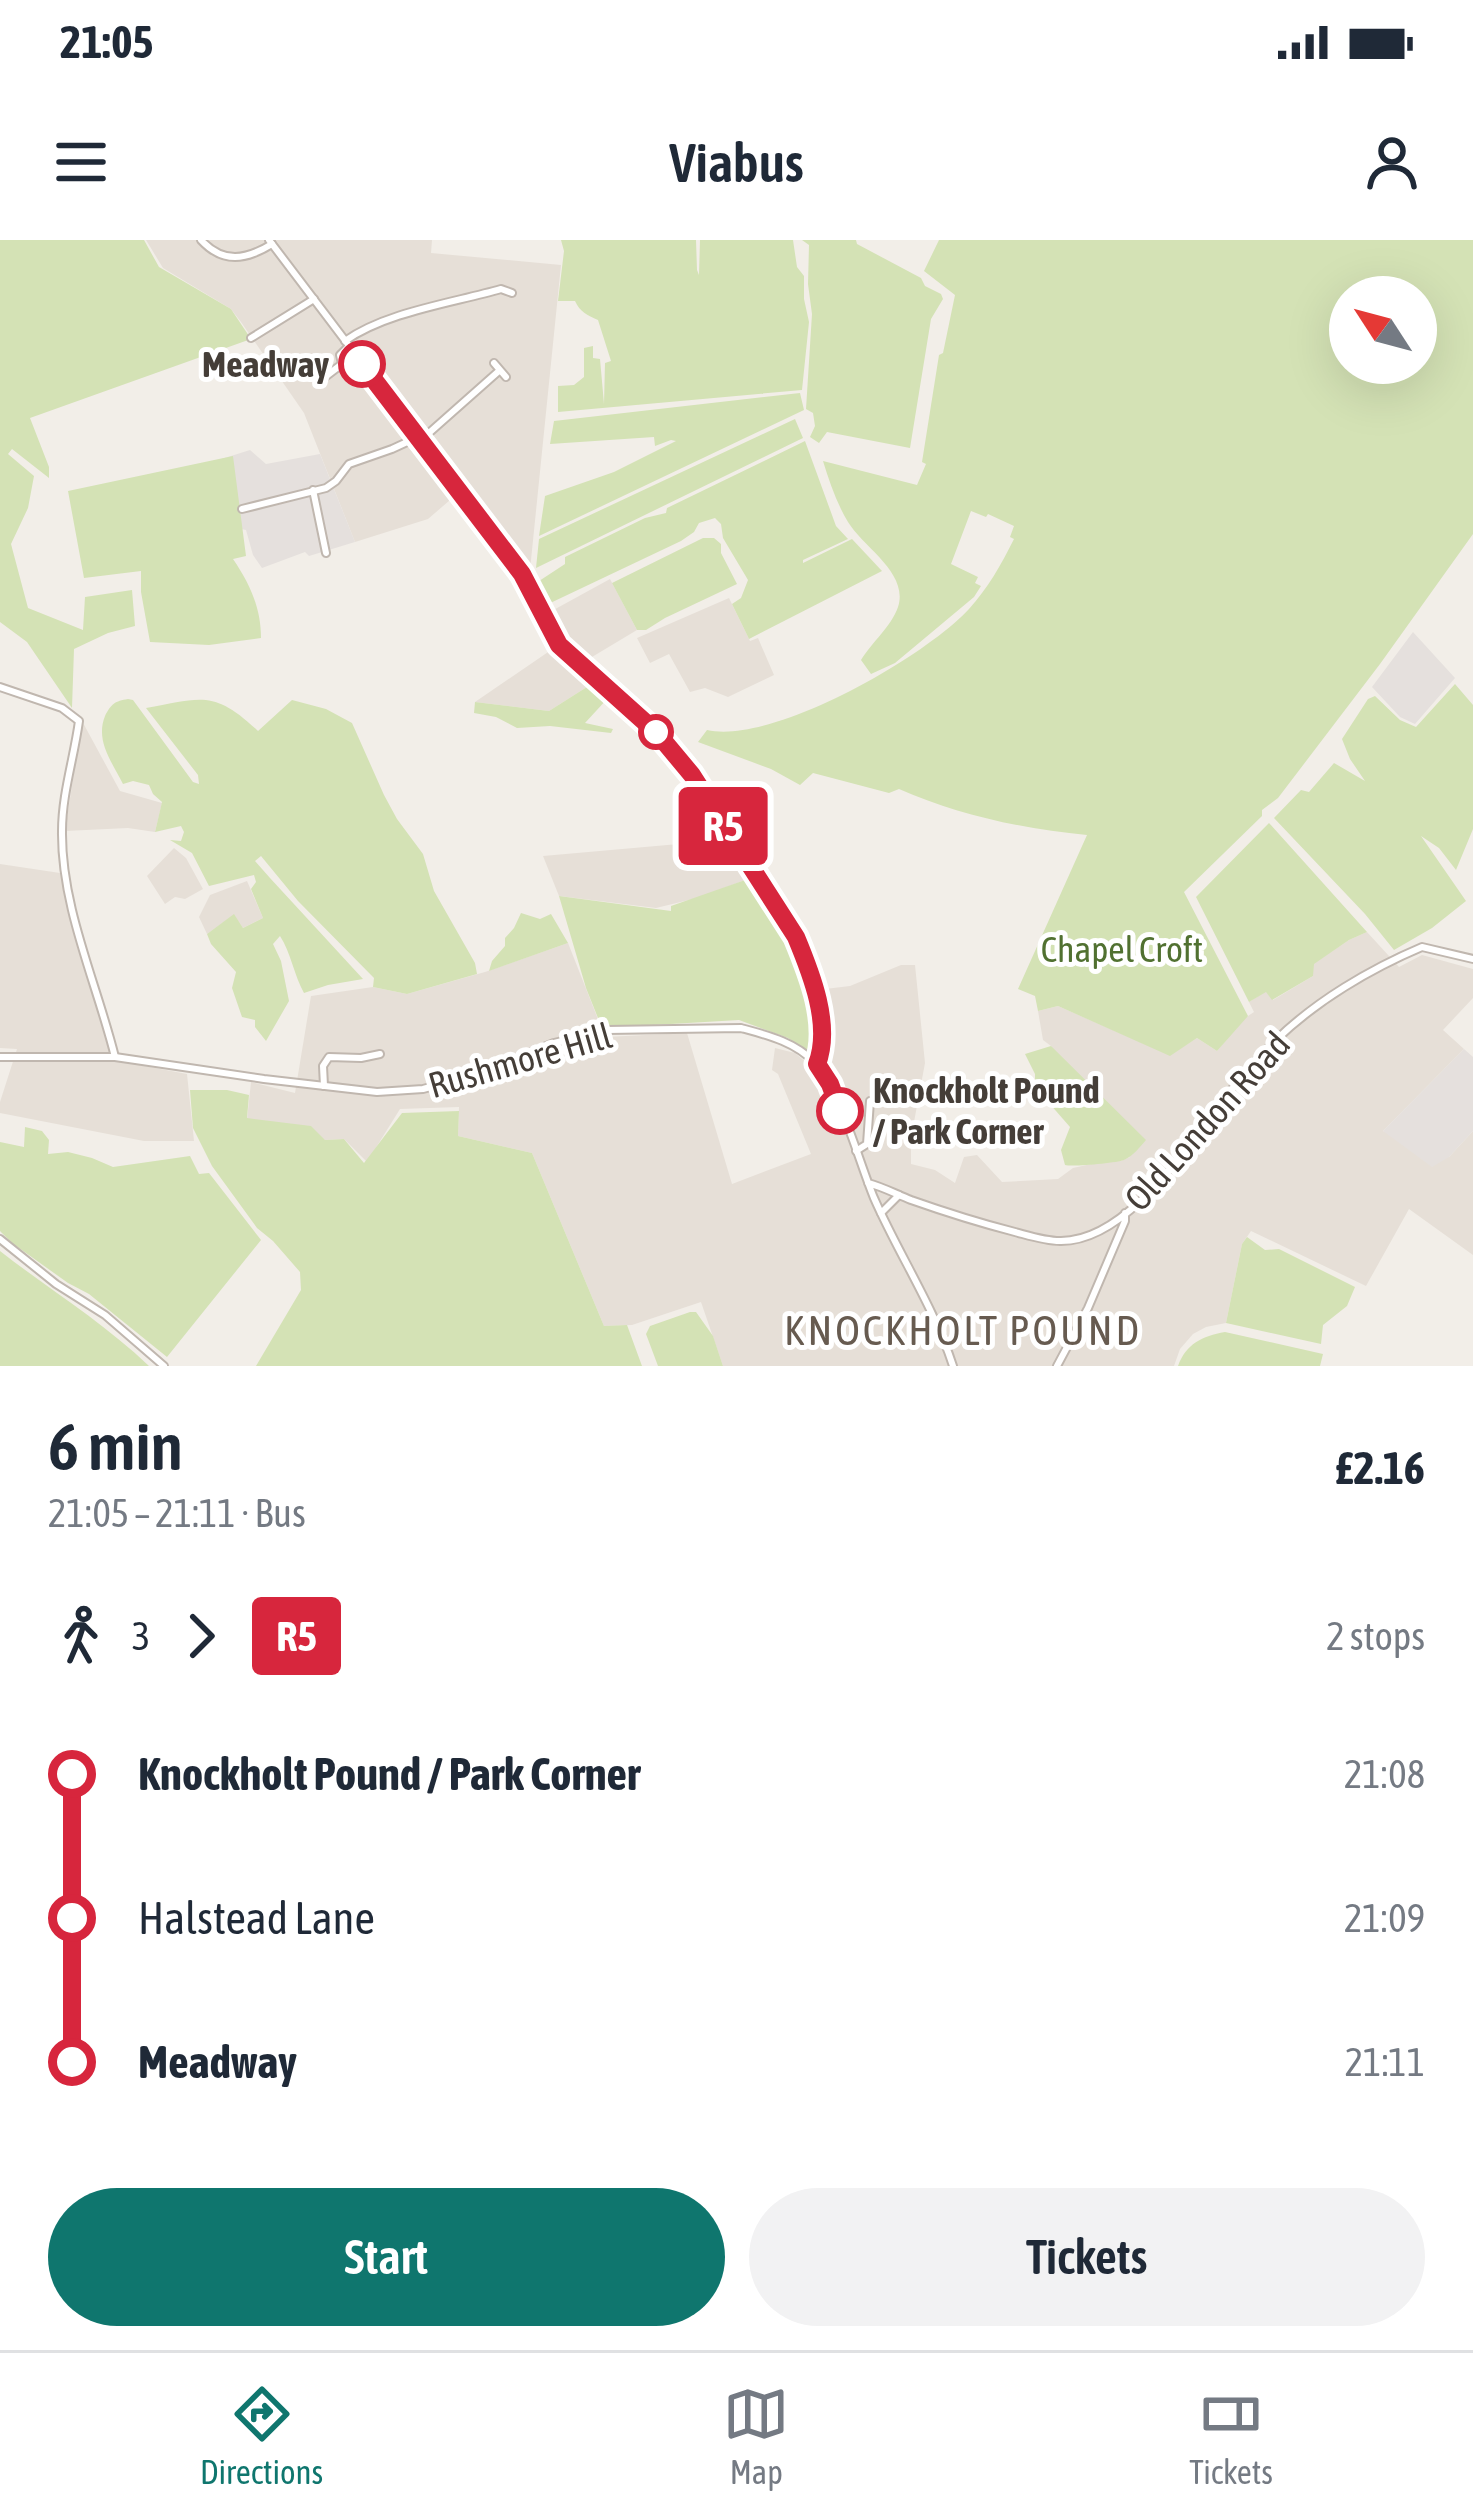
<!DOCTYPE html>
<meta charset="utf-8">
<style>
:root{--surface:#fff;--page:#f2f2f3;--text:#1f2937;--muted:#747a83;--line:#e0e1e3;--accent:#0f766e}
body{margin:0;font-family:"Asap Condensed",sans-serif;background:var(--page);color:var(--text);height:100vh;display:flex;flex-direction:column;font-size:45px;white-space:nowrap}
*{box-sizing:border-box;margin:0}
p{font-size:39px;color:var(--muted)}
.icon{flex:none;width:66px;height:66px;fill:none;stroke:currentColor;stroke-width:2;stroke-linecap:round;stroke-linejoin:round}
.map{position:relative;height:1126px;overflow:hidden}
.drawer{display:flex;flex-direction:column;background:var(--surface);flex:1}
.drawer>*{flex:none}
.badge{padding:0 24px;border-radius:9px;font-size:42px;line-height:78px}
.needle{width:78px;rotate:306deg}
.controls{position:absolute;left:1329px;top:36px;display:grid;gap:24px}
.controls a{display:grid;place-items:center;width:108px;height:108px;border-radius:50%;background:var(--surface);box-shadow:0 12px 48px #0002;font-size:60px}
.map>.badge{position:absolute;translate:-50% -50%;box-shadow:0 0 0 6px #fff}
.legs{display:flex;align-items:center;gap:18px;height:132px;padding:0 48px;font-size:39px}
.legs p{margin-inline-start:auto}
.headline{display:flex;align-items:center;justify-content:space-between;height:204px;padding:0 48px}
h1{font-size:66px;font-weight:600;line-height:90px}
.action{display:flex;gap:24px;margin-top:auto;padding:24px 48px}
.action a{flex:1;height:138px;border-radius:72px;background:var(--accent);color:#fff;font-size:48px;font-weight:600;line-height:138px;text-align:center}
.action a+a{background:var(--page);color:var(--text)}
ul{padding:0 48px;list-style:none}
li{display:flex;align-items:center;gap:42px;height:144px;font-size:45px}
li i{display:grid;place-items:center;width:18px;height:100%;margin:0 15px;background:currentColor}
li i::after{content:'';width:30px;height:30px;margin:-15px;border:9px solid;border-radius:50%;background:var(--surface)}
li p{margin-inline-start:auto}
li:first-child i{background:linear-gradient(#0000 50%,currentColor 0)}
li:last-child i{background:linear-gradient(currentColor 50%,#0000 0)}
.status{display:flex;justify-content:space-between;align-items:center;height:84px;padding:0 60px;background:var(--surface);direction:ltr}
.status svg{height:33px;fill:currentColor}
header{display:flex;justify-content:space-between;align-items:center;height:156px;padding:0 48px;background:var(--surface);font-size:54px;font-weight:600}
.menu{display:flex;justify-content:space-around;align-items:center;height:168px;border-top:3px solid var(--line);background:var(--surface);font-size:33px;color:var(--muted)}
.menu a{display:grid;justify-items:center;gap:6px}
.menu .current{color:var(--accent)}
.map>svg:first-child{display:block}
.residential{fill:#e6dfd7}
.industrial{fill:#e5e0dd}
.green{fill:#d4e2b5;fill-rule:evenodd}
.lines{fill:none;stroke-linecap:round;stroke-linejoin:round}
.minor-casing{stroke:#c0b7af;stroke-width:10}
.tertiary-casing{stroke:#c0b7af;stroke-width:10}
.minor{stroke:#fff;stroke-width:6}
.tertiary{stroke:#fff;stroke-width:6}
.line-1-casing{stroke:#fff;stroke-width:27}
.line-1{stroke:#d7263d;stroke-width:18}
.stop-1-dot{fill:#fff;stroke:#d7263d;stroke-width:6}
.labels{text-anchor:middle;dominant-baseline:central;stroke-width:10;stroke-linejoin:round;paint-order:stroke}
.stop-label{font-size:36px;font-weight:bold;fill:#453e38;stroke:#fff;text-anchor:end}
.park-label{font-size:36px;fill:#517131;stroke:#fff}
.street-label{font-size:36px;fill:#453e38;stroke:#fff}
.quarter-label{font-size:42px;letter-spacing:3px;fill:#675b50;stroke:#fff}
</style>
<div class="status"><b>21:05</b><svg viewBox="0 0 49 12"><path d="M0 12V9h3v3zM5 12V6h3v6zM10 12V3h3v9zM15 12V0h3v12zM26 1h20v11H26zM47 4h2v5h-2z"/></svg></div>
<header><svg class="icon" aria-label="menu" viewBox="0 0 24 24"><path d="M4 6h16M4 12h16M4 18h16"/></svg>Viabus<svg class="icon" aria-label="person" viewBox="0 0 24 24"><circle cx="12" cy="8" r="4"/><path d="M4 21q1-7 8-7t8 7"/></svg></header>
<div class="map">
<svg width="1473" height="1126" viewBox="0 0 1473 1126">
<rect width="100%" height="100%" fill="#f2eee8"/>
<!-- residential -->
<path class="residential" d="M146 0H432L431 13 561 25 530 330 464 248 428 279 355 302 304 173 241 82 231 69 163 28Z
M610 339 637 390 587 420 564 401 548 373Z
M729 358 750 401 758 398 774 435 728 457 705 448 690 452 669 414 650 423 637 398Z
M554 408 590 445 549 471 475 462Z
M82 481 120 551 162 563 155 592 128 588 65 591Z
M724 600 748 639 697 658 656 668 559 656 543 616Z
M174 608 186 618 203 649 185 659 175 657 165 664 147 636Z
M0 624 60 633 70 678 113 820 187 834 194 901H144L0 873V862L17 809 0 808Z
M247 641 263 678 243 688 234 675 207 694 199 677 210 655Z
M1367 692 1399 727 1422 715 1473 729V758L1443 790 1464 809 1383 891 1449 917 1473 891V1015L1409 969 1366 1046 1251 991 1242 1004 1226 1083 1206 1087 1193 1094 1180 1109 1174 1126H723L701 1062 632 1085 604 1086 532 913 458 896 459 867 400 869 367 922 344 899 325 900 247 880 251 842 295 853 311 756 373 747 407 754 485 732 568 703 605 797 687 793 732 944 811 914 778 834 772 830 775 808 795 813 814 829 821 824 826 807 825 780 817 750 850 746 901 725H915L925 823 911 898V924L935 930 955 943 964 917 977 915 1002 942 1058 939 1073 928 1105 921H1121L1130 917 1051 806 1043 800 1038 771 1058 766 1170 815 1197 798 1217 811 1242 780 1254 772 1249 762 1266 751 1273 760 1313 736V724L1349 700Z"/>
<!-- industrial -->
<path class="industrial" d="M250 210 266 224 320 214 355 302 309 316 305 312 262 328 253 315 246 290 236 288 212 222Z
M1413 392 1455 438 1415 484 1400 477 1372 447Z
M1464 809 1473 817V891L1449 917 1432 927 1383 891Z"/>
<!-- green -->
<path class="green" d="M0 0H144L159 27 231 69 251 99 30 178 49 227V238L12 209 8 214 34 236 28 268 11 304 28 368 83 390 85 357 132 350 135 386 108 393 74 409 72 468 27 402 0 382Z
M561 0H696L697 30 699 35 700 0H793L797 27 804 36V59L809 82 802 150 558 172V146L574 145 584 137V108L593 106V118L600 119 604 164 605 123 611 121 598 80C587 75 580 72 575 61H558L564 11Z
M802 0H856L857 4 921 38 925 46 941 54 943 59 931 79 910 208 827 192 819 203 810 197 815 186 813 173 806 169 812 74 808 44 809 5Z
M939 0H1473V294L1380 424 1278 558 1262 570V576L1184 652 1248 776 1217 811 1197 798 1170 816 1058 766 1038 771 1035 756 1018 749 1087 595C1023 589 958 575 899 549L889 553 813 533 800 545 771 529 698 502 707 490C772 505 925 417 969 369 988 348 1001 325 1014 299L1010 297 1014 286 988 274 986 277 971 271 951 324 978 337 975 343 981 346 974 357 895 423 871 434 861 420C872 402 891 387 898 367 909 333 864 308 848 282 837 264 829 241 823 221L917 245 926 224 922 222 939 115 943 113 955 55 924 31ZM1416 57V123H1350V57Z
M800 153 804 170 539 296 545 256 614 232 676 201 671 200 655 206 654 197 550 204 554 181Z
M795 179 803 198 536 328 539 299Z
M805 201 836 286 848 299 803 320V323L852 299 882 331 749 399 732 364 741 358 748 340 723 298 721 284 715 278 699 283 694 292 681 301 544 366 533 345 565 324V317L645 278 666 273 667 268Z
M233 216 246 316 233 319C250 344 261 368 261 398L209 405 150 402 141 352V331L84 338 68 251Z
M703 298H714L721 304V313L737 344 665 378 646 390H637L612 343Z
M1455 444 1473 465V589L1456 630 1439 608 1421 596 1466 661 1432 688 1394 710 1365 674 1274 578 1301 550 1309 552 1334 523 1365 541 1350 519 1342 499 1368 459 1375 456 1400 480 1416 487Z
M590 445 608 458 585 483 613 489 611 493 550 486 517 488 496 477 474 473 475 462 549 471Z
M128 459 133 460 193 542 199 544 198 535 146 468C201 458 214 449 258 491L292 460 326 469 352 483 384 555 397 579 423 614 434 651 475 723 477 734 407 754 373 747 374 738 298 661 261 616 255 621 270 638 363 739 328 745 304 753C294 735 291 713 280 696L273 704 281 721 289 761 266 801 255 787V780L242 777 232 748 236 732 211 704 207 694 234 674 243 688 263 678 251 649 256 642 254 635 209 646 192 613 170 600 181 601 184 592 181 586 155 592 162 562 153 554 149 545 133 541 123 544C112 522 95 501 105 476 111 464 115 461 128 459Z
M1269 583 1367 692 1349 700 1314 724 1313 736 1272 760 1266 752 1249 762 1196 657Z
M748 639 790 698 801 719 817 798 812 815 788 798 739 780 602 788 586 748 559 656 671 671V666Z
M521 673 540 679 551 674 568 703 489 731 492 721 505 706V698L514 688Z
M1051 806 1146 900C1140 907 1133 916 1124 920 1116 923 1073 927 1065 925L1061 910 1070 887 1035 847V834L1025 814Z
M190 850H227L249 855 247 878 311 886 325 900 344 899 364 923 402 873 459 871 458 896 532 913 604 1086 627 1085 642 1126H256L301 1050 300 1032 273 1001 257 988 212 926 193 888Z
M25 887 42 891 49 900 48 914 68 912 92 918 113 927 190 916 199 934 209 933 261 1000 167 1117 89 1054 68 1043 12 1003 0 991V902L24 907Z
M1247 997 1265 1010 1279 1009 1355 1047 1347 1066 1323 1085 1321 1104 1226 1083 1242 1004Z
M0 1011C50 1050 103 1082 149 1126H0Z
M690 1072H696L713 1096 723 1126H658L646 1094 650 1086Z
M1225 1092 1323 1114 1320 1126H1178C1186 1104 1202 1096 1225 1092Z"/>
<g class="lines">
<!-- minor casing -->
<g class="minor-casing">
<path id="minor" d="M201 0C223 24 246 20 272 4
M251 98 314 59
M345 101C386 72 452 63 501 49L512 53
M349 106 340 115 342 124 351 127 360 121
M494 123 506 137
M321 140 342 124
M421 200 500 130
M313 250 326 313
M242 269 326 248 336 241 349 224 392 209 418 197
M0 447 62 468 79 481C74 518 62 554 62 591 61 667 97 744 115 817
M324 846 323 826 329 817 361 818 380 814
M856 911 867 904 870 861
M881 973 899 955
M0 999 56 1044 105 1075 164 1126"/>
</g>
<!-- tertiary casing -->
<g class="tertiary-casing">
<path id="tertiary" d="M269 0 522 334 559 405 657 493 692 535 796 697C811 733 832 785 817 824
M0 817H115L264 839 377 852 423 849 471 836 554 803 607 790 741 788C767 795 796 802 815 823 840 850 859 922 874 958 899 1015 934 1067 953 1126
M868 943C883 947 896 954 911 960 945 972 980 983 1015 992 1030 996 1045 1001 1060 1001 1126 1002 1186 908 1222 862 1238 840 1257 819 1276 800 1316 761 1370 729 1422 707L1473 719
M1057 1126 1088 1068 1125 981V973"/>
</g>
<!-- minor -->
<use href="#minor" class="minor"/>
<!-- tertiary -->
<use href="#tertiary" class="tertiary"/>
</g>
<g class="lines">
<!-- line-1 casing -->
<g class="line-1-casing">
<path id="line-1" d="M362 124 522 334 559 405 657 493 692 535 796 697C811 733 832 785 817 824L830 844 840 871"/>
</g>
<!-- line-1 -->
<use href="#line-1" class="line-1"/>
</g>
<!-- markers -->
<g class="stop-1-dot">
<circle cx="362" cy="124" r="21"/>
<circle cx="656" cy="492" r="15"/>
<circle cx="840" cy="871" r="21"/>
</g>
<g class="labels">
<!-- stop labels -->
<g class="stop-label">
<text x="329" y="124">Meadway</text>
<text x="873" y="850" text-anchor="start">Knockholt Pound<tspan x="873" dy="41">/ Park Corner</tspan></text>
</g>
<!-- park labels -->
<g class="park-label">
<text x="1122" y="709">Chapel Croft</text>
</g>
<!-- street labels -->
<g class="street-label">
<text transform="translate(520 820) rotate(-16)">Rushmore Hill</text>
<text transform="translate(1207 881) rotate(-48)">Old London Road</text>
</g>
<!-- quarter labels -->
<g class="quarter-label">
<text x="963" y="1090">KNOCKHOLT POUND</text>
</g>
</g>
</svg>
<div class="controls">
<a><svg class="needle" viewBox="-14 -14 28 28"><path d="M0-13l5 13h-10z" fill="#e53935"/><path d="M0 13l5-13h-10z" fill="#747a83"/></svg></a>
</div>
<b class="badge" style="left:723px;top:586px;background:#d7263d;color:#fff">R5</b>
</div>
<section class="drawer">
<div class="headline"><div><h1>6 min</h1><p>21:05 – 21:11 · Bus</p></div><b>£2.16</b></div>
<div class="legs"><svg class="icon" aria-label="walk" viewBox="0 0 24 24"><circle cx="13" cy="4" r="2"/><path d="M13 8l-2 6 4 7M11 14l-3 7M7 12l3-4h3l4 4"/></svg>3<svg class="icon" aria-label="forward" viewBox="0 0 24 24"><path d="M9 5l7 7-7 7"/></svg><b class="badge" style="background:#d7263d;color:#fff">R5</b><p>2 stops</p></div>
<ul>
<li><i style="color:#d7263d"></i><b>Knockholt Pound / Park Corner</b><p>21:08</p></li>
<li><i style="color:#d7263d"></i><span>Halstead Lane</span><p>21:09</p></li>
<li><i style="color:#d7263d"></i><b>Meadway</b><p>21:11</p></li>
</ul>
<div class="action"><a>Start</a><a>Tickets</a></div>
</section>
<nav class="menu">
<a class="current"><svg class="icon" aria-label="directions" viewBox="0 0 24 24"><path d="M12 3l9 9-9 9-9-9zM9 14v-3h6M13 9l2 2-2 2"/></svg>Directions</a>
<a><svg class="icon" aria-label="map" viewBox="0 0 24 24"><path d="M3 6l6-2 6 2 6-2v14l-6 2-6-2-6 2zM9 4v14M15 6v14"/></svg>Map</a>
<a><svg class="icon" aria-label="tickets" viewBox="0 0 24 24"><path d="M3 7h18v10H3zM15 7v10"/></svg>Tickets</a>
</nav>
